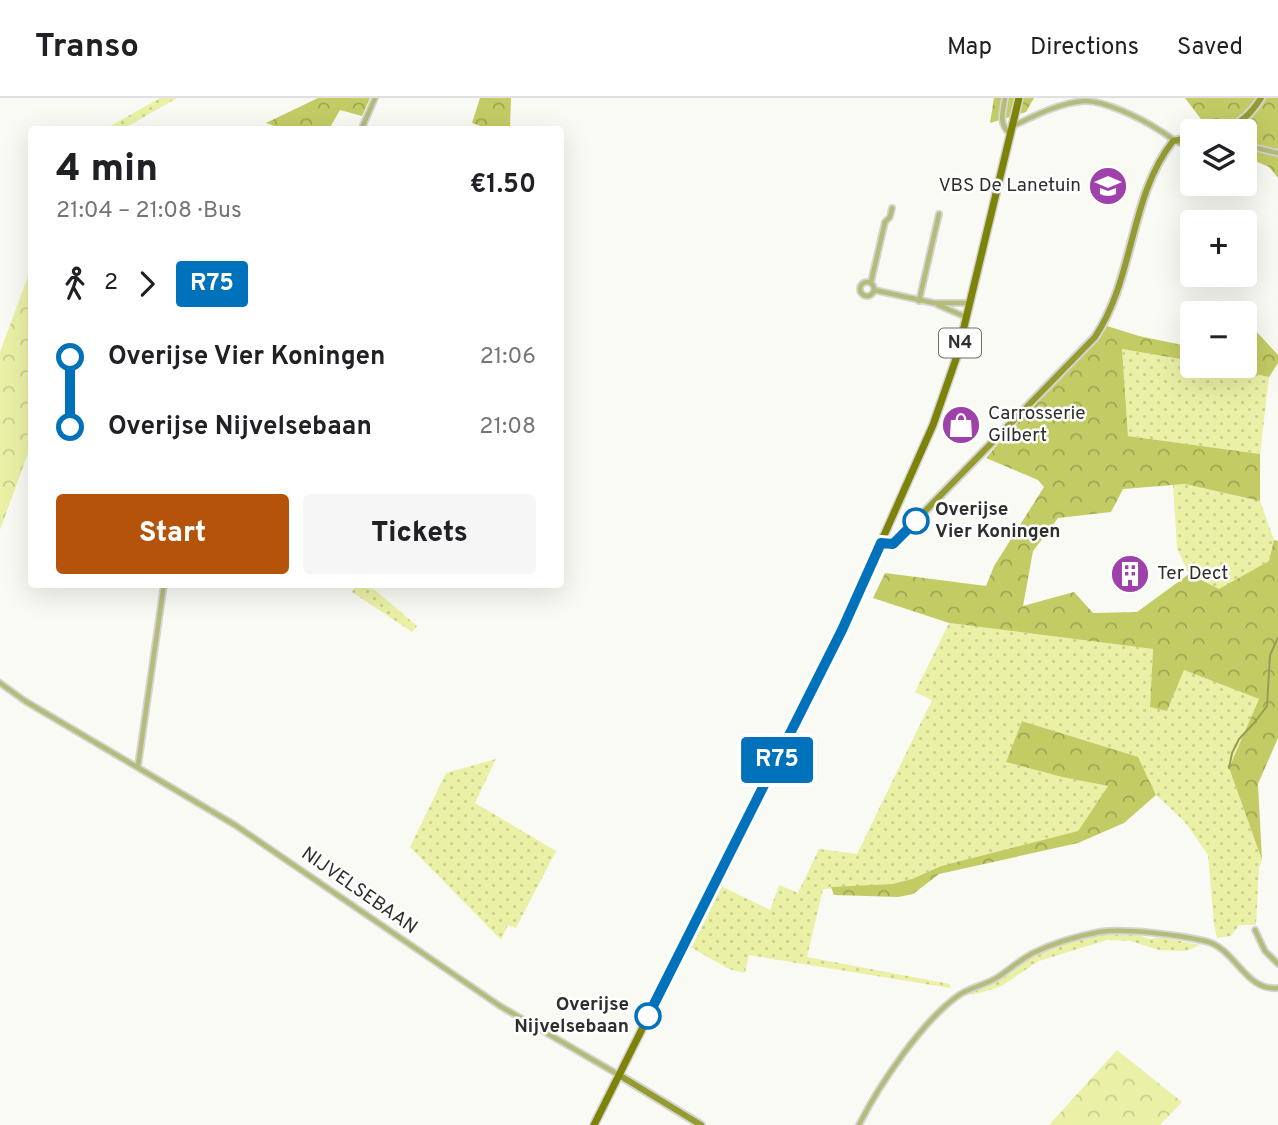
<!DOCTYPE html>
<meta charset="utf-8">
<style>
:root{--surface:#fff;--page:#f6f6f6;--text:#202124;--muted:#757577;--line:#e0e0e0;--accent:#b45309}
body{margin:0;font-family:Overpass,sans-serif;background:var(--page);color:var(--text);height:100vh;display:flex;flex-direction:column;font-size:26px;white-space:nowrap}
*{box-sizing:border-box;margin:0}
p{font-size:23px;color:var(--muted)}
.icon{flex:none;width:38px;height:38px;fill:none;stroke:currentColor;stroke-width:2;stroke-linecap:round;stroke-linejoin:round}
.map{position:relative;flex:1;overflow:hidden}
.details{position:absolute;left:28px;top:28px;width:536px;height:462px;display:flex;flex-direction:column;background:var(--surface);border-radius:7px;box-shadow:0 7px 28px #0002}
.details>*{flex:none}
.badge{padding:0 14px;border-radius:5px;font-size:24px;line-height:46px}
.controls{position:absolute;left:1180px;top:21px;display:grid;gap:14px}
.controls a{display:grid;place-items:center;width:77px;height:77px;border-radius:7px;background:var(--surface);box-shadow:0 7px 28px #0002;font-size:35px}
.map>.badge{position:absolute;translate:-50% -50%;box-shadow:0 0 0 4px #fff}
.legs{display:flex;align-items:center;gap:10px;height:77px;padding:0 28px;font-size:23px}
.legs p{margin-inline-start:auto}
.headline{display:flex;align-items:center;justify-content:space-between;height:119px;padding:0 28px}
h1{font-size:38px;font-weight:800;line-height:52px}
.cta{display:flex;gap:14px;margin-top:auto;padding:14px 28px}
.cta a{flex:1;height:80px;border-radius:7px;background:var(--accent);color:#fff;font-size:28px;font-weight:800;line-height:80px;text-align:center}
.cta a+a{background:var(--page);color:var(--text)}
ul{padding:0 28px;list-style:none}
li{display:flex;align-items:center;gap:24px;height:70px;font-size:26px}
li i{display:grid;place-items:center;width:10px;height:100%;margin:0 9px;background:currentColor}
li i::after{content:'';width:18px;height:18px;margin:-9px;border:5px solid;border-radius:50%;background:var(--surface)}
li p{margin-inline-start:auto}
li:first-child i{background:linear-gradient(#0000 50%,currentColor 0)}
li:last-child i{background:linear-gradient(currentColor 50%,#0000 0)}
header{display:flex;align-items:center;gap:42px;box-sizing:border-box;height:98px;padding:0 35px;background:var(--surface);border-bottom:2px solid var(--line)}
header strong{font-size:33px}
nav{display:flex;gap:38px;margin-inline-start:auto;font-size:24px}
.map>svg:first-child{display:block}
.grass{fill:url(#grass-dots)}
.forest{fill:url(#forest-crowns)}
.park{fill:url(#park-crowns)}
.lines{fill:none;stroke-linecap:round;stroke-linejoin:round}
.stream{stroke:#979d54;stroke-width:2}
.street-casing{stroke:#d4d5d0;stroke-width:8}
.secondary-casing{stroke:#d4d5d0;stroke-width:10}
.primary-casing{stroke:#d4d5d0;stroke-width:10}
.street{stroke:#b5bb7b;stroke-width:4.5}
.secondary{stroke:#949b30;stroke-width:6}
.primary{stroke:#7d8309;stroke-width:7}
.line-1-casing{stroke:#fff;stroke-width:16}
.line-1{stroke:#0072bc;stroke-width:10}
.stop-1-dot{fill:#fff;stroke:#0072bc;stroke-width:3.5}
.labels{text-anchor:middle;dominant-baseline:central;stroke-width:5;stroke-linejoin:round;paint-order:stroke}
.shield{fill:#fff;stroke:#6d6d6b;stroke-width:2}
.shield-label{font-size:18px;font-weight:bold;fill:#2e2e2c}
.poi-label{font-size:19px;fill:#2e2e2c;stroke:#fff;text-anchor:start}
.stop-label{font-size:19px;font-weight:bold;fill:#2e2e2c;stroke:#fff;text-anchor:start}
.street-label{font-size:19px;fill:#2e2e2c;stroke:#fff}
</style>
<header>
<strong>Transo</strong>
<nav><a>Map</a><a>Directions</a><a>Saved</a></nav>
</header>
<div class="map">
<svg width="1278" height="1027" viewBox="0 0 1278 1027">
<defs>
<pattern id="grass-dots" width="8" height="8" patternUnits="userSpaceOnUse" patternTransform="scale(1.75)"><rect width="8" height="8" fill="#eaf1a6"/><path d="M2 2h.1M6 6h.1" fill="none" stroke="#c9cf8f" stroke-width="1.8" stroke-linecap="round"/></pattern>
<pattern id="forest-crowns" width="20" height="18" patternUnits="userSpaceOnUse" patternTransform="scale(1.75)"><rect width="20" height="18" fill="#c3cc64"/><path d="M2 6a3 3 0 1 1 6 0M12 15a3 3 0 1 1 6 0" fill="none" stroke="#9fa653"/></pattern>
<pattern id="park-crowns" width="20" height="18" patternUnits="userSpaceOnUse" patternTransform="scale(1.75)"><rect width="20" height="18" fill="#eaf1a6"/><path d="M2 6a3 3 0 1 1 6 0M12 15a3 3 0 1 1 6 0" fill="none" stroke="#c9cf8f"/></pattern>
</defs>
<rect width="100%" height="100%" fill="#f9faf4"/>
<!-- grass -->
<path class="grass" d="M160 0H177L123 31H105Z
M1122 251 1192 263V268H1216L1269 279 1260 356 1128 338Z
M1185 386 1260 403 1274 442 1269 463 1219 492 1189 476 1177 450 1173 387Z
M357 486 375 492 417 528 412 534 352 494Z
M949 525 1153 551 1150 608 1167 613 1184 572 1259 601 1229 670 1262 762 1259 770 1256 827H1239L1231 838 1217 840 1214 827 1208 757 1185 724 1156 697 1138 660 1023 623 1006 664 1062 679 1108 688 1078 733 941 768 912 781 892 786 823 791 807 859 950 886V890L749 857 745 875 729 871 690 849 719 787 770 812 779 787 798 795 819 751 857 756 932 602 915 594Z
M496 661 475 705 556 753 516 830 508 827 501 842 410 749 446 675Z
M1118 836 1138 837 1150 841 1160 839 1200 847 1186 853 1159 852 1130 843 1107 842 1039 863 1000 889 972 897 968 895 997 882 1037 855 1094 837Z"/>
<!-- forest -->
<path class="forest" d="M318 0H370L362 18 340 12 329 31H283L266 25Z
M480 0H511L510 30 515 31H489L472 25Z
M994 0H1034L1026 14 990 25Z
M1185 0H1278V80L1269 69 1244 58V33H1210Z
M1244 220 1278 257V265L1269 279 1216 268H1244Z
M1107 228 1139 238 1192 249V263L1122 251 1128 338 1260 356V403L1185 386 1123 391 1111 414 1058 420 1033 453 1023 508 1074 494 1093 515 1137 514 1189 476 1219 491 1269 463 1274 442 1278 443V640L1258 686 1262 762 1229 670 1259 601 1184 572 1167 613 1150 609 1153 551 949 525 873 500 885 475 986 488 994 468 1044 389 1038 382 986 360 1025 314Z
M1022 623 1138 659 1156 697 1124 725 1078 745 939 776 913 796 898 799 834 797 831 789 892 786 912 781 941 768 1078 733 1108 688 1062 679 1006 664Z"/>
<!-- park -->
<path class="park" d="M31 170V347L0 432V254Z
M1117 952 1182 1004 1160 1027H1049Z"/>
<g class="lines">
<!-- stream -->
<path class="stream" d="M1229 670 1232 655 1239 641 1255 624 1267 608 1270 557 1278 540"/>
<!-- street casing -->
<g class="street-casing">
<path id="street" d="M1005 0C1003 14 998 25 1010 36
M1013 28C1034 18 1059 5 1084 3 1104 2 1142 21 1159 32 1172 39 1176 48 1192 46
M361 32 375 0
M1244 47 1278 55
M860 191a7 7 0 1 1 14 0a7 7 0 1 1-14 0Z
M871 184 885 124 890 119 892 110
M874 192 934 205H969
M919 203 939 116
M938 207 966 219
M0 585 25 603 235 727 500 908 619 977
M138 668 164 486
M1255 832 1265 853 1278 866
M859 1027C879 987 922 923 959 897 971 889 986 887 998 879 1010 871 1020 862 1033 855 1052 846 1078 838 1099 834 1126 830 1178 837 1205 843 1236 850 1244 893 1278 890"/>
</g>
<!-- secondary casing -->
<g class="secondary-casing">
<path id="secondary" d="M1222 33C1240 26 1251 16 1261 0
M881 445 893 446 1095 239C1135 179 1129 99 1173 43L1192 39
M619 977 701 1027"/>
</g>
<!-- primary casing -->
<g class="primary-casing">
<path id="primary" d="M594 1027 842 532 933 327 957 258 1019 0"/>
</g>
<!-- street -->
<use href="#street" class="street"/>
<!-- secondary -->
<use href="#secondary" class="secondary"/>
<!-- primary -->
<use href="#primary" class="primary"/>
</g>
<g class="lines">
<!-- line-1 casing -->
<g class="line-1-casing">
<path id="line-1" d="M648 918 842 532 881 445 893 446 916 423"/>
</g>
<!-- line-1 -->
<use href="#line-1" class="line-1"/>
</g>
<!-- icons -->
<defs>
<g id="school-disc" transform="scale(2.0125)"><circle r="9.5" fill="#9e41aa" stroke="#fff"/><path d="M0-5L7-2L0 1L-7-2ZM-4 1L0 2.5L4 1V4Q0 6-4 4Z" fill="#fff"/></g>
<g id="shop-disc" transform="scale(2.0125)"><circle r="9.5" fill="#9e41aa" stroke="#fff"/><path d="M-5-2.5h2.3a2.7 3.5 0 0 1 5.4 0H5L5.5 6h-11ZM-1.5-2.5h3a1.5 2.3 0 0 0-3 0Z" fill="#fff"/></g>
<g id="building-disc" transform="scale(2.0125)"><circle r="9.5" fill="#9e41aa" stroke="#fff"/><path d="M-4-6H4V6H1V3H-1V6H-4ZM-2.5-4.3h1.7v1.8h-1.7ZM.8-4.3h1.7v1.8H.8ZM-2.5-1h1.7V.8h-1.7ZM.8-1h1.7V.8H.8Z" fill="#fff"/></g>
</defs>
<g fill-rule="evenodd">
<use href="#school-disc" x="1108" y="88"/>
<use href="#shop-disc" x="961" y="327"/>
<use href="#building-disc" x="1130" y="476"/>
</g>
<!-- markers -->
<g class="stop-1-dot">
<circle cx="916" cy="423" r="12"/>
<circle cx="648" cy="918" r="12"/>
</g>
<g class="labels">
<!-- shield labels -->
<rect class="shield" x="939" y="230.5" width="42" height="29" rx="5"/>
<g class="shield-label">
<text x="960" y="245">N4</text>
</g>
<!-- poi labels -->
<g class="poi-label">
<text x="1081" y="88" text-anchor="end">VBS De Lanetuin</text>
<text x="988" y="316">Carrosserie<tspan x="988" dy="22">Gilbert</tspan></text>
<text x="1157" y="476">Ter Dect</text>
</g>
<!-- stop labels -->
<g class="stop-label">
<text x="935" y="412">Overijse<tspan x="935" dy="22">Vier Koningen</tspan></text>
<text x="629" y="907" text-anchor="end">Overijse<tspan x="629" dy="22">Nijvelsebaan</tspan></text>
</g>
<!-- street labels -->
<g class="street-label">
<text transform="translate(359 793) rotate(35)">NIJVELSEBAAN</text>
</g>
</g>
</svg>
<div class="controls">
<a><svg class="icon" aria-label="layers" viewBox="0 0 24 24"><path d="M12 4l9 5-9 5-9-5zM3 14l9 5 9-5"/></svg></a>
<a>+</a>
<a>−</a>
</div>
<b class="badge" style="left:777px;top:662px;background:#0072bc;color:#fff">R75</b>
<section class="details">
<div class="headline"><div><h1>4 min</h1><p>21:04 – 21:08 · Bus</p></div><b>€1.50</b></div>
<div class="legs"><svg class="icon" aria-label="walk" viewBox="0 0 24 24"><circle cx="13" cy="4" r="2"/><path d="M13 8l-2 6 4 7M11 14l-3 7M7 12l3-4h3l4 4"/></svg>2<svg class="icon" aria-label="forward" viewBox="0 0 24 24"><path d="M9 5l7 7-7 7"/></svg><b class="badge" style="background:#0072bc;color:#fff">R75</b></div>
<ul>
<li><i style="color:#0072bc"></i><b>Overijse Vier Koningen</b><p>21:06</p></li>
<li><i style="color:#0072bc"></i><b>Overijse Nijvelsebaan</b><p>21:08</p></li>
</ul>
<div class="cta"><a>Start</a><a>Tickets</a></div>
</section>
</div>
